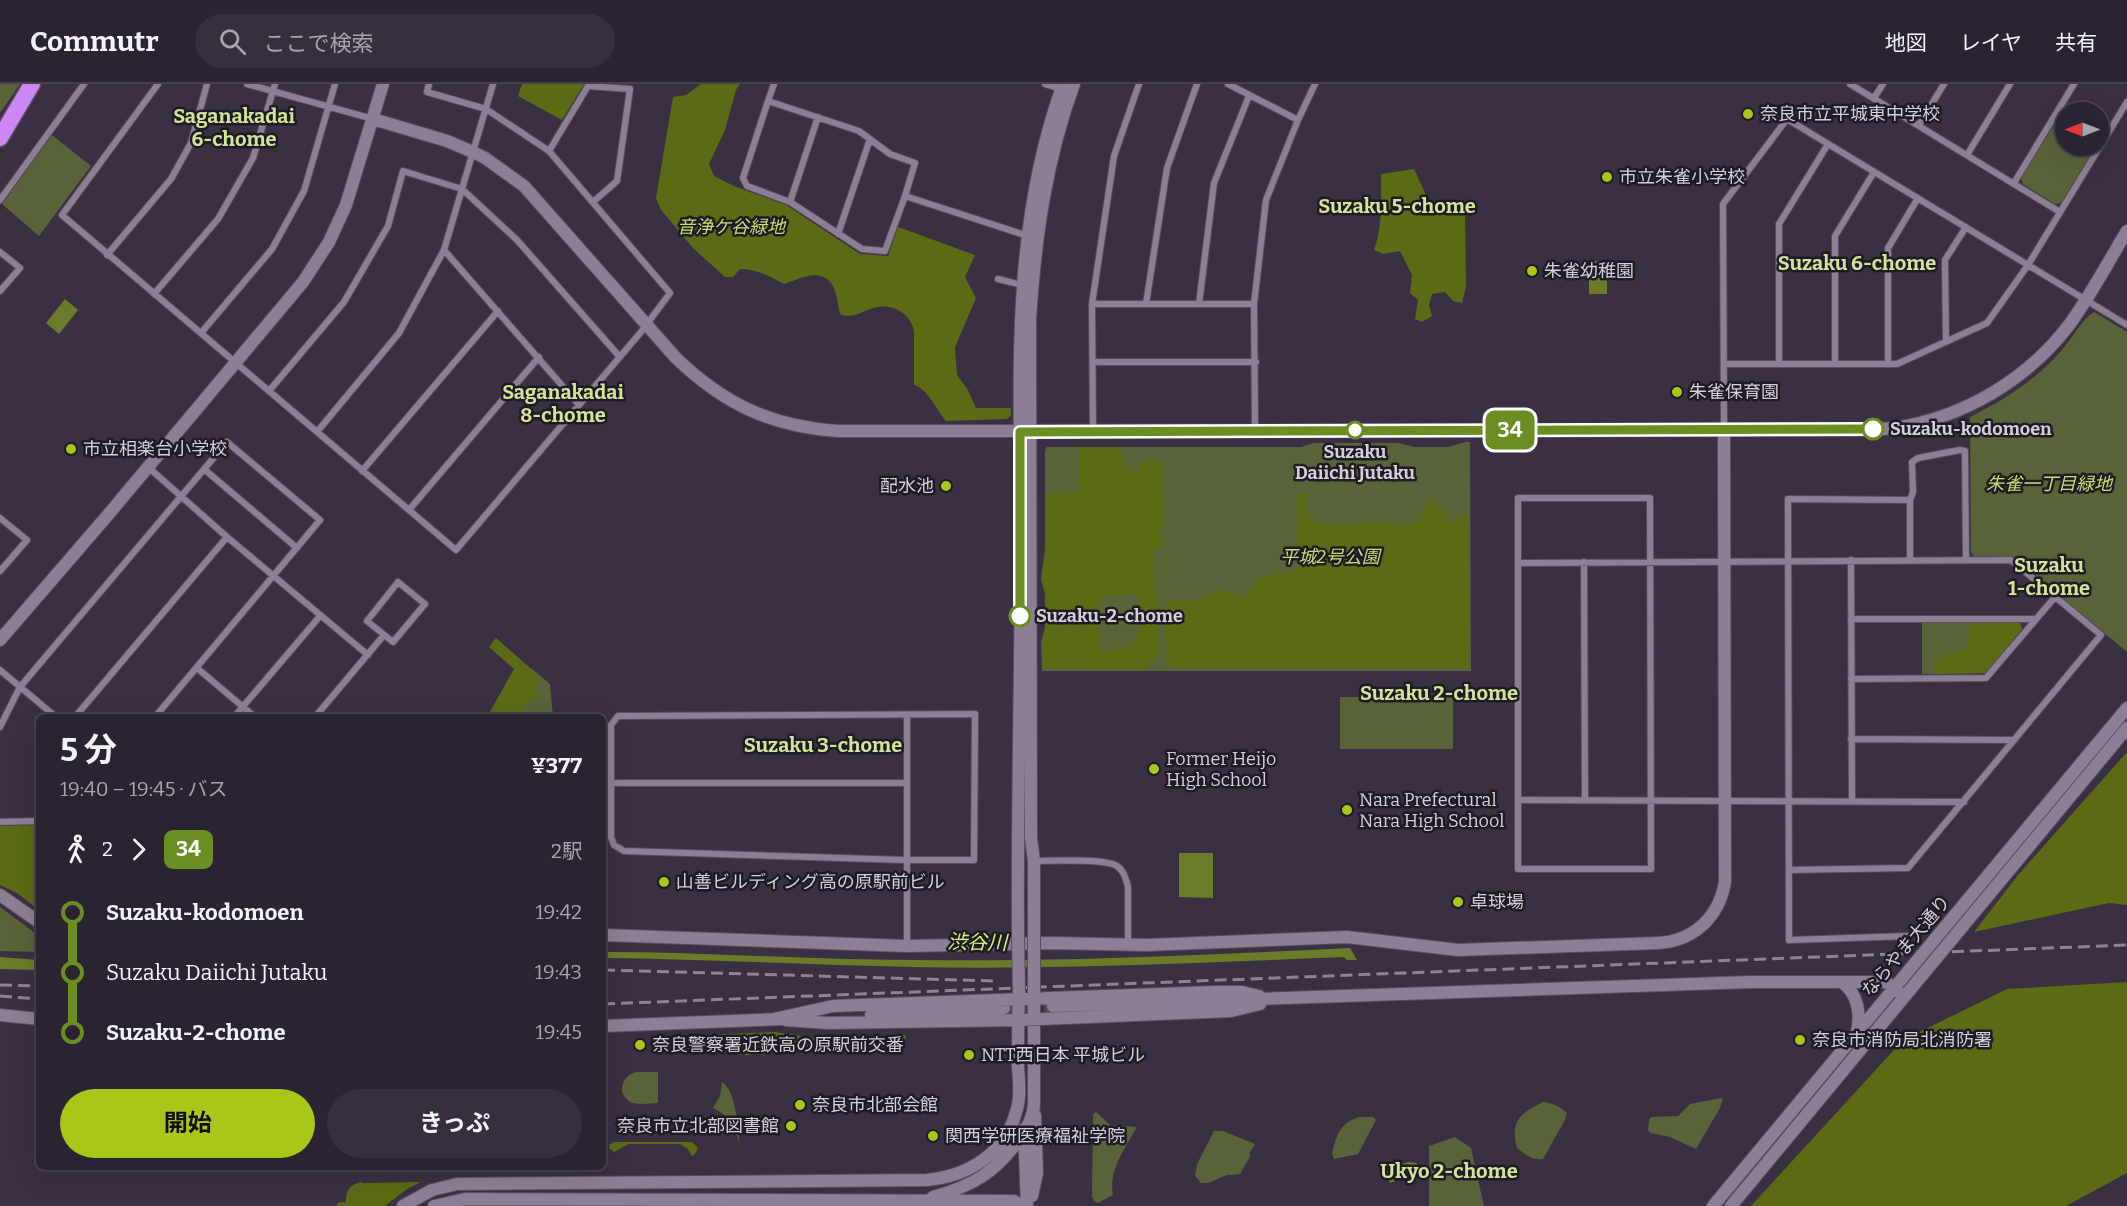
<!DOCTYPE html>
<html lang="ja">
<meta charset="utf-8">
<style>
:root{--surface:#2c2332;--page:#382f3e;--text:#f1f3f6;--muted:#a6a4ac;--line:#48404d;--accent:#a9c719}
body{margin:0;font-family:Bitter,"Noto Sans JP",serif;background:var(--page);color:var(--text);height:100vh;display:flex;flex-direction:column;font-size:22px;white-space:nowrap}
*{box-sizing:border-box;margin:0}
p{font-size:20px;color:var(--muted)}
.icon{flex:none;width:33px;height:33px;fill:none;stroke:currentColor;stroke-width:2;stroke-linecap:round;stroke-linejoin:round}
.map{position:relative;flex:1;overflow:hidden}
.drawer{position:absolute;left:36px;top:630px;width:570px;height:456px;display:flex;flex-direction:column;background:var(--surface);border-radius:9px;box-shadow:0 6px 24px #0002,0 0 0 2px var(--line)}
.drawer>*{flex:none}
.badge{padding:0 12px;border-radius:9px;font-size:21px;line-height:39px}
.needle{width:39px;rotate:270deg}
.tools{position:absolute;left:2055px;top:18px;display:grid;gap:12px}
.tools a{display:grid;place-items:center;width:54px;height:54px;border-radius:50%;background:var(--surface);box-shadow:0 6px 24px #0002,0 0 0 2px var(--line);font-size:30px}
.map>.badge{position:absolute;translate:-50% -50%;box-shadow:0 0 0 3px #fff}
.legs{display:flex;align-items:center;gap:9px;height:66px;padding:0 24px;font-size:20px}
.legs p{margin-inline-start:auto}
.headline{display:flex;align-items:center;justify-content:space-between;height:102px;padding:0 24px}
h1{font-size:33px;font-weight:700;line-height:45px}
.action{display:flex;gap:12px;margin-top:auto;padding:12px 24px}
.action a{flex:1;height:69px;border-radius:36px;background:var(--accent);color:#111;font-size:24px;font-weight:700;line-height:69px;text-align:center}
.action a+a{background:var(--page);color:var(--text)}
ul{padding:0 24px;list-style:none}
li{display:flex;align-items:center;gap:21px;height:60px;font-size:22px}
li i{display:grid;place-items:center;width:9px;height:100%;margin:0 8px;background:currentColor}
li i::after{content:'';width:15px;height:15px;margin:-8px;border:4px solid;border-radius:50%;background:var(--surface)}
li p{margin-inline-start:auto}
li:first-child i{background:linear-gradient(#0000 50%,currentColor 0)}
li:last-child i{background:linear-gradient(currentColor 50%,#0000 0)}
header{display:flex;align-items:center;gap:36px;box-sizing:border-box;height:84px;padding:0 30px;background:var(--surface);border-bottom:2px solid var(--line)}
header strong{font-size:28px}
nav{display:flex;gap:33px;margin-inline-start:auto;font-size:21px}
.search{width:420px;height:54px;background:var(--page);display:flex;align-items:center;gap:15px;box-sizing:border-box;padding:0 21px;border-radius:33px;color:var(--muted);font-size:22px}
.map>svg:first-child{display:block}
.green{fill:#596338}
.forest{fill:#5a6b13;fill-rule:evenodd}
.water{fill:#6b7c29}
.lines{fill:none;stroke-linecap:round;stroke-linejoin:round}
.secondary-tunnel{stroke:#52475a;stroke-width:12;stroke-dasharray:12 6;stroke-linecap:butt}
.street-casing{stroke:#584e5e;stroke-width:8}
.secondary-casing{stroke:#584e5e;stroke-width:14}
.highway-casing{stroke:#584e5e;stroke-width:19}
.street{stroke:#8c7f95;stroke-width:6}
.secondary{stroke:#8c7f95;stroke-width:12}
.highway{stroke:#cd86f6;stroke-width:16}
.rail{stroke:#8d8493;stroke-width:3;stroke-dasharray:12 6;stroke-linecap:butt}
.secondary-bridge-casing{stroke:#584e5e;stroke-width:14;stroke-linecap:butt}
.secondary-bridge{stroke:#8c7f95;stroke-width:12}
.line-1-casing{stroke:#fff;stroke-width:14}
.line-1{stroke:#6b8e23;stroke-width:9}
.poi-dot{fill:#a9c719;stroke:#1f1a23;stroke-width:2}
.stop-1-dot{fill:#fff;stroke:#6b8e23;stroke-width:3}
.labels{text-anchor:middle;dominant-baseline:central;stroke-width:5;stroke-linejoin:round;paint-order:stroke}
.poi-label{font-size:18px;fill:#d5ceda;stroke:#1f1a23;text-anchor:start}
.park-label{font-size:18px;font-style:italic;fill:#c6df71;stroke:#1f1a23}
.stop-label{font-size:18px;font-weight:bold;fill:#d5ceda;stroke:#1f1a23;text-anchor:start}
.street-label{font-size:18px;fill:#d5ceda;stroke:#1f1a23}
.neighbourhood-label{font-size:20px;font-weight:bold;fill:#d1e499;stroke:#1f1a23}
.water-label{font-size:20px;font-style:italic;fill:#d6ef81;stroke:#1f1a23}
</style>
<header>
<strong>Commutr</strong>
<div class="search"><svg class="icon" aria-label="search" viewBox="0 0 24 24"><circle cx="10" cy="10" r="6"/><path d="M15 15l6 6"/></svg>ここで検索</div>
<nav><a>地図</a><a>レイヤ</a><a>共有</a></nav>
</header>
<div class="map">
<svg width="2127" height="1122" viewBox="0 0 2127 1122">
<rect width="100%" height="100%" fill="#3b2f43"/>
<!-- green -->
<path class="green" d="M0 0H20L0 29Z
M2068 19 2085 28H2066V62H2096L2061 119 2055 120 2023 100 2021 94Z
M52 51 91 82 39 152 2 120Z
M2094 228 2127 248V568L2012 472H1974L1971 468 1970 333C2004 316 2036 296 2061 267 2072 255 2081 236 2094 228Z
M1465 358H1470L1471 587H1042L1041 559 1045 543V510L1041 495 1045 465V366L1047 363H1301L1313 359H1398L1415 363H1448Z
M1922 539H2020L2022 545 1986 589 1922 590Z
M531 584 550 600 553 633H511Z
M1340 613H1453V665H1340Z
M0 823 39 852V868L0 867Z
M637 988H658V1019C650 1019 635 1022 629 1017 615 1007 624 990 637 988Z
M722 998C737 1007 737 1045 740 1061 735 1045 730 1031 713 1024L720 1012Z
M1721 1014 1723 1015 1720 1024 1696 1065 1670 1053 1651 1049 1648 1046 1649 1036 1651 1033 1678 1032 1690 1020Z
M1543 1018C1551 1018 1561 1023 1567 1029L1565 1036 1543 1075C1533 1077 1524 1070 1517 1064 1510 1036 1520 1030 1543 1018Z
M1096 1028 1110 1041 1137 1043C1126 1063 1108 1087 1113 1111L1098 1119 1094 1117 1092 1112 1093 1030Z
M1360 1033H1373L1376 1036 1358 1070 1334 1075 1332 1070C1336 1052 1340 1038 1360 1033Z
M1214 1047H1223L1255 1060 1249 1070 1251 1071 1240 1090 1227 1091 1208 1099H1201L1195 1092 1197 1080Z
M1455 1053 1471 1064 1484 1122H1429V1062Z"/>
<!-- forest -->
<path class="forest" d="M522 0H584L562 36 518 12Z
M701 0H740L736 6 725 46 709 80 714 92 736 103 786 121 860 170 888 172 898 143 975 171 965 193 976 214 955 263 957 291 968 306 976 324H1011V331L1007 335 946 337C935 324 929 306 914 301V247C911 231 895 220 878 223 865 225 856 235 841 231 837 223 838 213 834 204 823 181 800 195 784 200 769 192 756 185 740 185L733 193H725L694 165 661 126 656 114 673 13 686 11Z
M1414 85 1430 119 1443 127 1458 121 1465 122 1466 203 1462 219 1453 217 1445 208 1432 210 1429 221 1432 232 1422 238 1415 235 1418 216 1410 209 1412 191 1400 167 1383 170 1374 166C1383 141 1381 115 1381 90Z
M1079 363H1119C1120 371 1126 376 1127 385L1132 388 1148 374H1156L1162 381 1163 444 1160 445 1161 463 1154 464 1153 502 1159 520 1158 571 1144 586 1043 584V561L1046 543V510L1042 494 1046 465 1045 409 1080 408ZM1134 509 1139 514 1137 551 1127 564 1100 567 1098 519 1100 514Z
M1303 407 1306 410 1307 431 1317 439 1341 441 1385 439 1405 442 1421 434 1423 424 1430 417 1442 422 1449 441 1467 430 1468 584H1173L1167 577 1165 524 1170 516H1198L1217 506 1246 512 1258 495 1297 486V412Z
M1969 539H2020L2022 545 1986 589 1935 590 1933 582C1940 569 1954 570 1967 564L1969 554Z
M496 554 536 589V615L527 618 521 623V633H487L514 585 489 563Z
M2127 668V821L2109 819 1974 848 2018 791Z
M39 741V826L17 809 0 801V742Z
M2127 898V1089L2066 1122H1751L1903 956 2007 905Z
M776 948 814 954 905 951 906 954 900 963 816 964 781 962 762 971H738L735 969 678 966 673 958 675 952Z
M614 1058H692L698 1064 695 1070 692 1072 688 1065 680 1060H629L614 1068 609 1064 610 1060Z
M361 1098 363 1099 421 1098 407 1105 385 1122H337V1119L346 1118C346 1106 349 1101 361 1098Z"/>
<!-- water -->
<path class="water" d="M1589 177H1607V210H1589Z
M65 215 78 226 59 250 46 239Z
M1179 769H1213V814L1179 813Z
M1350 864 1357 876H1347L1344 873C1200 879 1056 886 912 883 809 881 706 875 603 874V868C707 868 811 876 915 876 1060 878 1205 871 1350 864Z
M0 873 39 876V886L0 885Z
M1408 1078 1416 1079 1420 1083 1417 1084C1400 1076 1401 1086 1395 1097L1390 1099 1386 1092 1388 1085Z"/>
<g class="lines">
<!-- secondary-tunnel -->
<path class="secondary-tunnel" d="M1008 924 1053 922"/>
<!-- street casing -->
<g class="street-casing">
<path id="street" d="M158 0 62 131 456 466 641 248 670 209 549 67 486 25 427 8 429 0
M247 0 373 35
M774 0 768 17 859 47 890 70 915 79 905 112 1028 152
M1045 0 1062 5
M1228 0 1298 36
M1850 0 2060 128
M1874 14 1883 0
M768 17 743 94 747 102 790 118 862 165 885 167 905 112
M1919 41 1944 0
M549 67 588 2 630 5 617 97 593 118
M1967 71 2010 0
M2014 99 2074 0
M0 116 84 0
M790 118 818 33
M838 150 870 55
M444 166 579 321
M0 168 20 184 0 207
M107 171 171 95 191 59 207 0
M998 195 1022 201
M154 210 218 135 253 74 275 0
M1092 220H1254
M1146 220 1167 84 1197 0
M1199 220 1214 99 1249 12
M201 249 272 165 304 107 335 0
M1946 258 1945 176 1966 143
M1093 278H1256
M1779 279V140L1828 60
M1888 279V164L1918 114
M1724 280H1897L1987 239 2028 181 2127 18
M1835 280V152L1874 88
M269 307 344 218 388 142 403 87 462 105 517 156 619 272
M1255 346 1254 220 1266 116 1298 36 1315 0
M1724 346 1723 120 1787 35 2127 241
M1093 347 1092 220 1114 72 1139 0
M317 348 399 249 444 166 493 0
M148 383 227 453 368 571
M204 385 297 464
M362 387 498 227
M1518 414H1650L1651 785H1518Z
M409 426 539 273
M0 434 27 456 0 487
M1851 476 1852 717
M1910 476V416L1913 408 1912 378 1918 374 1960 366 1965 367 1966 476
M1584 478 1585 716
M1518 479 2011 476 2101 551 1908 784 1789 786
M398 498 425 520 393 558 367 537Z
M1851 535H2035
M197 584 255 633
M0 586 56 633
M1851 595 1986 594 2055 513
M975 630 974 776H906L624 767 614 761 611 753V641L618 632Z
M907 632V862
M75 633 227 453
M234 633 320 532
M315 633 384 551
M0 643 20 603 227 358 320 436 155 633
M1851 655 2014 656
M610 699H906
M1518 716 1964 718
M0 738 39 737
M1034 777C1051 777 1105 774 1117 782 1124 787 1126 795 1128 803V860
M1909 852 1789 856 1788 415 1910 416"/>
</g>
<!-- secondary casing -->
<g class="secondary-casing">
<path id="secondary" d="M373 35 447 57 473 68 485 74 524 102 676 274C724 320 770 342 837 347L1835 346C1855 346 1875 346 1894 344 1963 334 2027 296 2069 241 2091 211 2108 178 2127 147
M0 556 107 432 303 198 329 158 346 121 383 0
M0 811 39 838
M1034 850V777L1031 754 1030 236C1035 156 1046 76 1074 0
M603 851 907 862 1052 859 1147 861 1347 853 1458 866 1658 859C1694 857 1719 833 1725 798L1724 346
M1018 851C1017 717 1021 582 1021 448 1020 294 1010 148 1063 0
M1842 898C1858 910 1861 930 1857 948
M1053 922 1751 898H1886L1905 912
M0 931 39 935
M871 931 1004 924
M774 935 833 922 1215 908H1242L1259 912
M786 936 828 939 1018 936 1231 927 1260 920
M603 942 782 935
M1024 1045 1027 1122
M1032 1112 1037 1089 1035 1031
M933 1113C973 1102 996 1088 1020 1054 1027 1044 1033 1034 1034 1020V909
M403 1122 432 1106 457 1100 927 1096C968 1092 1005 1070 1016 1028 1021 1014 1019 997 1018 983 1018 958 1018 934 1019 909
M434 1122 465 1115 1014 1117 1022 1122
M1713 1122 2127 624
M1731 1122 2127 644"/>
</g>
<!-- highway casing -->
<g class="highway-casing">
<path id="highway" d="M0 54 32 0"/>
</g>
<!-- street -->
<use href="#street" class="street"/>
<!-- secondary -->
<use href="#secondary" class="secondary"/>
<!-- highway -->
<use href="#highway" class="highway"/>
<!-- rail -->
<path class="rail" d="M603 886 996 897
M0 901 39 902
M0 912 39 915
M603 920 2127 861"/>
<!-- secondary-bridge casing -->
<g class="secondary-bridge-casing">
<path id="secondary-bridge" d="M1034 850V909
M1018 851 1019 909"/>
</g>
<!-- secondary-bridge -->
<use href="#secondary-bridge" class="secondary-bridge"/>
</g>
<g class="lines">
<!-- line-1 casing -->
<g class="line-1-casing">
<path id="line-1" d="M1020 532V348L1873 345"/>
</g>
<!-- line-1 -->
<use href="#line-1" class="line-1"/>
</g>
<!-- markers -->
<g class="poi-dot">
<circle cx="1748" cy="30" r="6"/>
<circle cx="1607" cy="93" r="6"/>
<circle cx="1532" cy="187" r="6"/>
<circle cx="1677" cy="308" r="6"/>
<circle cx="71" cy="365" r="6"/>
<circle cx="946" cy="402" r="6"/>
<circle cx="1154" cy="685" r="6"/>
<circle cx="1347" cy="726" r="6"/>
<circle cx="664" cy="798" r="6"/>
<circle cx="1458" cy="818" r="6"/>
<circle cx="1800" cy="956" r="6"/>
<circle cx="640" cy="961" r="6"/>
<circle cx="969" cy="971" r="6"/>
<circle cx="800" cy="1021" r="6"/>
<circle cx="791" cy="1042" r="6"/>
<circle cx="933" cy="1052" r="6"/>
</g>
<g class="stop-1-dot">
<circle cx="1873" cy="345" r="10"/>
<circle cx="1355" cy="346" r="8"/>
<circle cx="1020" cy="532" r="10"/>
</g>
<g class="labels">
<!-- poi labels -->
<g class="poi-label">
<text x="1760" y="30">奈良市立平城東中学校</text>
<text x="1619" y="93">市立朱雀小学校</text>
<text x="1544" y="187">朱雀幼稚園</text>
<text x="1689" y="308">朱雀保育園</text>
<text x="83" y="365">市立相楽台小学校</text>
<text x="934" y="402" text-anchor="end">配水池</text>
<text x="1166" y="675">Former Heijo<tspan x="1166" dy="21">High School</tspan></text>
<text x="1359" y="716">Nara Prefectural<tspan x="1359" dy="21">Nara High School</tspan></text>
<text x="676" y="798">山善ビルディング高の原駅前ビル</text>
<text x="1470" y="818">卓球場</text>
<text x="1812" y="956">奈良市消防局北消防署</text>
<text x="652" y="961">奈良警察署近鉄高の原駅前交番</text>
<text x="981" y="971">NTT西日本 平城ビル</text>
<text x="812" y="1021">奈良市北部会館</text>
<text x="779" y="1042" text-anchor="end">奈良市立北部図書館</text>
<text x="945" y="1052">関西学研医療福祉学院</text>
</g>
<!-- park labels -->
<g class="park-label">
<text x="731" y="143">音浄ケ谷緑地</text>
<text x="2049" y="400">朱雀一丁目緑地</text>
<text x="1330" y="473">平城2号公園</text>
</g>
<!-- stop labels -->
<g class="stop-label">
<text x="1890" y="345">Suzaku-kodomoen</text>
<text x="1355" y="368" text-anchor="middle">Suzaku<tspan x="1355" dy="21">Daiichi Jutaku</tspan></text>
<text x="1036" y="532">Suzaku-2-chome</text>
</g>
<!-- street labels -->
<g class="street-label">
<text transform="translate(1906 862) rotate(-50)">ならやま大通り</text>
</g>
<!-- neighbourhood labels -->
<g class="neighbourhood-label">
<text x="234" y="32">Saganakadai<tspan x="234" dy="23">6-chome</tspan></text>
<text x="1397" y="122">Suzaku 5-chome</text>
<text x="1857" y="179">Suzaku 6-chome</text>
<text x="563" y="308">Saganakadai<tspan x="563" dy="23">8-chome</tspan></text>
<text x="2049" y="481">Suzaku<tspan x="2049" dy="23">1-chome</tspan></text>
<text x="1439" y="609">Suzaku 2-chome</text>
<text x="823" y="661">Suzaku 3-chome</text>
<text x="1449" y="1087">Ukyo 2-chome</text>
</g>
<!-- water labels -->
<g class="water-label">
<text transform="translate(977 858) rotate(1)">渋谷川</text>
</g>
</g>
</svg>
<div class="tools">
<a><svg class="needle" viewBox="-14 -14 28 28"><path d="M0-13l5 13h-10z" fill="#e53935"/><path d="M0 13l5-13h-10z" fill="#a6a4ac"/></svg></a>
</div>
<b class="badge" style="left:1510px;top:346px;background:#6b8e23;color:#fff">34</b>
<section class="drawer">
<div class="headline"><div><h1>5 分</h1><p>19:40 – 19:45 · バス</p></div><b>¥377</b></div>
<div class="legs"><svg class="icon" aria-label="walk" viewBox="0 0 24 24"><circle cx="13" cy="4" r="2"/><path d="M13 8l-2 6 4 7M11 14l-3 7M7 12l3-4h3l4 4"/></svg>2<svg class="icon" aria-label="forward" viewBox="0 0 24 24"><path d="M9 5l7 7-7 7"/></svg><b class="badge" style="background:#6b8e23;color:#fff">34</b><p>2駅</p></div>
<ul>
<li><i style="color:#6b8e23"></i><b>Suzaku-kodomoen</b><p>19:42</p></li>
<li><i style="color:#6b8e23"></i><span>Suzaku Daiichi Jutaku</span><p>19:43</p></li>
<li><i style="color:#6b8e23"></i><b>Suzaku-2-chome</b><p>19:45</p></li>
</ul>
<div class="action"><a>開始</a><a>きっぷ</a></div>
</section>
</div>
